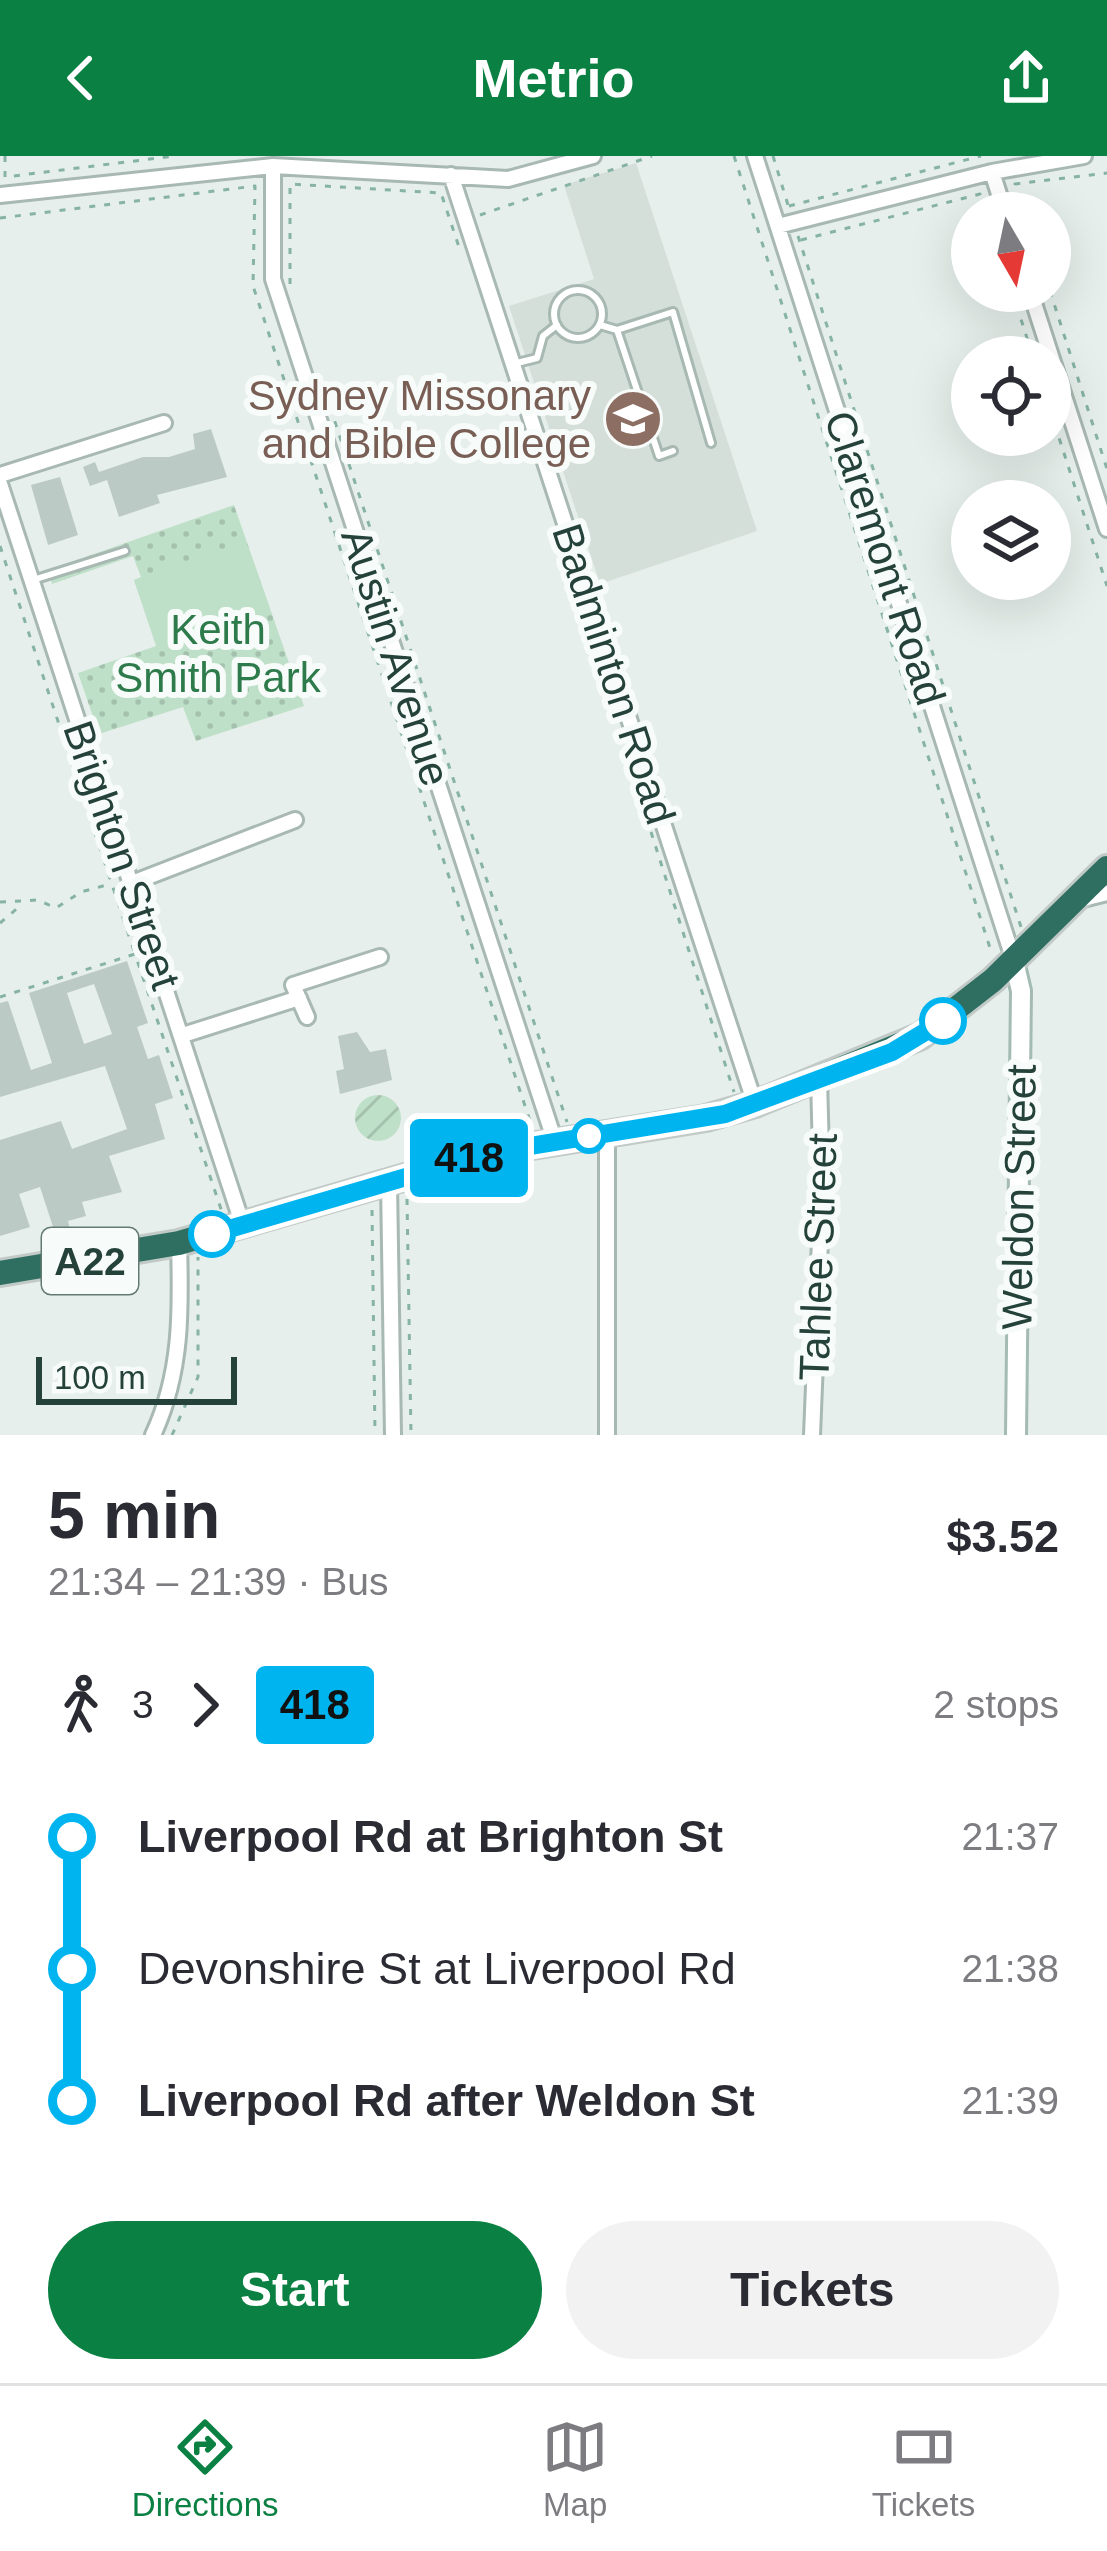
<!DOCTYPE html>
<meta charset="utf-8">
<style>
:root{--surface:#fff;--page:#f2f2f3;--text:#2b2b33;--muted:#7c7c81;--line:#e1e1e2;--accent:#0b8043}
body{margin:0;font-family:Helvetica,sans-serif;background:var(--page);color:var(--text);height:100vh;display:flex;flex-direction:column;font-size:45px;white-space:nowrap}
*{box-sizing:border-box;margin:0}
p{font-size:39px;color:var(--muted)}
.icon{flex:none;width:66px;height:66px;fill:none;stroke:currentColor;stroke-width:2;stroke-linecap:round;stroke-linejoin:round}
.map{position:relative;height:1279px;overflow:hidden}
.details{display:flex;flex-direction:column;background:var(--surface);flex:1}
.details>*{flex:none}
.badge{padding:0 24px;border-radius:9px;font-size:42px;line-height:78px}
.needle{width:78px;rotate:171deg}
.controls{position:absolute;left:951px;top:36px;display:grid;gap:24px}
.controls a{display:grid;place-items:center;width:120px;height:120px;border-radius:50%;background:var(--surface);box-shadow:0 12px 48px #0002;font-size:60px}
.scale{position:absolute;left:36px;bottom:30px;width:201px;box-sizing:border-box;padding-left:12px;border:6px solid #24423a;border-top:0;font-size:33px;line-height:42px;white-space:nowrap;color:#24423a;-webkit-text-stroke:9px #f7fbf9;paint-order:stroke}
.map>.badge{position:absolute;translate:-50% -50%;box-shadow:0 0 0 6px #fff}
.legs{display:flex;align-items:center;gap:18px;height:132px;padding:0 48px;font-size:39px}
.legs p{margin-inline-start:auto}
.headline{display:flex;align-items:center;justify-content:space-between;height:204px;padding:0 48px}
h1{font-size:66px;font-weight:700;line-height:90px}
.primary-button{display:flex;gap:24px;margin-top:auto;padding:24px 48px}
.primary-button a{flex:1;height:138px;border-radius:72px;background:var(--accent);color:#fff;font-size:48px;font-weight:700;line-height:138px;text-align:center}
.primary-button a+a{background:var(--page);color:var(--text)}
ul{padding:0 48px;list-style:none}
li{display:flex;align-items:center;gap:42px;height:132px;font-size:45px}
li i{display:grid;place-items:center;width:18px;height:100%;margin:0 15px;background:currentColor}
li i::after{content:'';width:30px;height:30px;margin:-15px;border:9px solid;border-radius:50%;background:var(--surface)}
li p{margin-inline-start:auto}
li:first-child i{background:linear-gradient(#0000 50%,currentColor 0)}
li:last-child i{background:linear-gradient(currentColor 50%,#0000 0)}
header{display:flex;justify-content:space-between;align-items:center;height:156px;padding:0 48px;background:var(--accent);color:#fff;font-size:54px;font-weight:700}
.tab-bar{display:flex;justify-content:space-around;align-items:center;height:168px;border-top:3px solid var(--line);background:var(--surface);font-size:33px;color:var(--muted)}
.tab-bar a{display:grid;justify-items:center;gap:6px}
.tab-bar .current{color:var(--accent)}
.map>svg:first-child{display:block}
.built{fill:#d4dfda}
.grass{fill:url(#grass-dots)}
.garden{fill:url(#garden-furrows)}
.pitch{fill:#bfe0c8}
.building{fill:#bbcac4;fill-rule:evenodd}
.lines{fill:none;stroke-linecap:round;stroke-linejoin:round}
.lane-casing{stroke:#a8b8b2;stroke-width:12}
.street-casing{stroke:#a8b8b2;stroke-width:20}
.secondary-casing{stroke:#a4bbb3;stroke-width:24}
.highway-casing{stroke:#c2cac8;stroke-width:30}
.path{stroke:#86b3a5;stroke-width:3;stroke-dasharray:6 9;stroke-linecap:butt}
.lane{stroke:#fff;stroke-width:6}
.street{stroke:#fff;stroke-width:14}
.secondary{stroke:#fff;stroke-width:18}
.highway{stroke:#2f6f62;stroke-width:24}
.line-1-casing{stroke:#fff;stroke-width:27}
.line-1{stroke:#00b5ef;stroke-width:18}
.stop-1-dot{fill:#fff;stroke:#00b5ef;stroke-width:6}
.labels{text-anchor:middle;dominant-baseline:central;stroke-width:12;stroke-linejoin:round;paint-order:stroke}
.shield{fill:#f7fbf9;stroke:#637a73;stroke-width:3}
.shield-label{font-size:39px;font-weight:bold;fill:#24423a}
.education-label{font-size:42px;fill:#785e54;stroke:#f7fbf9;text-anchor:end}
.street-label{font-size:42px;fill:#24423a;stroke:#f7fbf9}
.park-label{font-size:42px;fill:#2d7a4b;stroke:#f7fbf9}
</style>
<header><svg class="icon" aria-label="back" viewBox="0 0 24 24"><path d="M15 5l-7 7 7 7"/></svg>Metrio<svg class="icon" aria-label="share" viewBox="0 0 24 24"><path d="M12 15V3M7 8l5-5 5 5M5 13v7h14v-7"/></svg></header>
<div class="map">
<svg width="1107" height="1279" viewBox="0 0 1107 1279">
<defs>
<pattern id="grass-dots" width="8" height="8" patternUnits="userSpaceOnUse" patternTransform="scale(3)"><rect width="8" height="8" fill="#bfe0c8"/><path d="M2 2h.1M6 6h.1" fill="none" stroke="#a4c1ad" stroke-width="1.8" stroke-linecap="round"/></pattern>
<pattern id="garden-furrows" width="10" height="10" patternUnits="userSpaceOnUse" patternTransform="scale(3)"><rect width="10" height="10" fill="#bfe0c8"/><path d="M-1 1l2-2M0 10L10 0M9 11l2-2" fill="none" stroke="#a4c1ad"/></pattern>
</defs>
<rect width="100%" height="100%" fill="#e6efeb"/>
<!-- built -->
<path class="built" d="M636 7 757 375 600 428 509 150 594 123 564 29Z"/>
<!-- grass -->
<path class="grass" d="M234 349 304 550 196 585 183 551 99 578 78 517 156 490 134 424 141 421 133 400 52 428 48 414Z"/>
<!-- garden -->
<path class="garden" d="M355 962a23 23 0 1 1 46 0a23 23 0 1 1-46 0Z"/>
<!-- pitch -->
<path class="pitch" d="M246 385 269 450 157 490 134 424Z"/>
<!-- building -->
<path class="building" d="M211 273 227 321 157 339 160 347 119 361 107 324 90 330 83 311 95 306 99 316 143 301H169L195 293 193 278Z
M60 321 78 379 48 389 31 329Z
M127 805 148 867 137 871 148 903 159 899 173 942 155 948 165 983 109 1000 122 1036 82 1046 86 1060 68 1065 70 1073 55 1077 40 1031 19 1038 30 1071 0 1080V984L61 965 72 993 127 973 105 910 0 941V847L8 845 31 914 52 907 29 837ZM94 828 112 878 84 888 67 837Z
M357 876 370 896 386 893 392 924 340 938 336 915 344 913 338 880Z"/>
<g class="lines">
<!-- lane casing -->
<g class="lane-casing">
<path id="lane" d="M554 158a24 24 0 1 1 48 0a24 24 0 1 1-48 0Z
M600 169 617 174 659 300 673 295
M617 174 673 156 711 287
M517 207 537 202 543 180 557 169
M33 424 125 395"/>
</g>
<!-- street casing -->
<g class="street-casing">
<path id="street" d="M755 0 1014 805
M273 10V123L555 986
M992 16 1005 57
M451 19 755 948
M0 39 273 10 508 23 593 0
M778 70 992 16 1084 0
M1030 135 1107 373
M0 319 164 267
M0 328 243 1070
M132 727 295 664
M1079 744 1107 737
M307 861 293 829 380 801
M183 879 299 842
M389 1027 393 1279
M153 1279C182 1217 181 1154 179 1087
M607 1279V977
M812 1279 822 1035 819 923"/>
</g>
<!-- secondary casing -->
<g class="secondary-casing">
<path id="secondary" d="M1014 805 1021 835 1016 1279"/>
</g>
<!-- highway casing -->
<g class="highway-casing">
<path id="highway" d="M0 1117 179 1087 488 997 706 962 755 948 921 880 993 824 1107 712"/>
</g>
<!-- path -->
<path class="path" d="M5 0V21L175 0
M734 0 992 798
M773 0 788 49
M789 50 981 0
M1025 57 1015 28 1107 17
M480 59 652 0
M0 62 255 30 253 130 531 968
M798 80 1021 771
M801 84 980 38 987 57
M290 128V28L441 37 461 97
M1012 135 1033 201
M1050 135 1107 313
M330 251 567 966
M1050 254 1107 430
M0 390 135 798
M651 676 734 936
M0 746 38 744 56 752 81 736 110 728
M0 767 20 750
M0 841 135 798 222 1056
M407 1043 411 1279
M372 1054 375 1279
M172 1279 198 1221V1101"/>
<!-- lane -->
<use href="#lane" class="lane"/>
<!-- street -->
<use href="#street" class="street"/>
<!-- secondary -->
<use href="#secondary" class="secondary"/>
<!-- highway -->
<use href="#highway" class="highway"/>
</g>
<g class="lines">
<!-- line-1 casing -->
<g class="line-1-casing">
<path id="line-1" d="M212 1078 488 997 725 958 892 896 943 865"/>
</g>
<!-- line-1 -->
<use href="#line-1" class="line-1"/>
</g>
<!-- icons -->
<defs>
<g id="university-disc" transform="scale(3)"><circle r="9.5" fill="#8d6e63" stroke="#f7fbf9"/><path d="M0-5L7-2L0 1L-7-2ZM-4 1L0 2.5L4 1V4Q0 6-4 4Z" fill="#fff"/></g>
</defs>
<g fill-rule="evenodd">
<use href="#university-disc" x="633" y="263"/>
</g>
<!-- markers -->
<g class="stop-1-dot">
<circle cx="943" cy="865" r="21"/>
<circle cx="589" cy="980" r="15"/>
<circle cx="212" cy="1078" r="21"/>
</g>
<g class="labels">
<!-- shield labels -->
<rect class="shield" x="42" y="1072" width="96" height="66" rx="9"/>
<g class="shield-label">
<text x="90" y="1105">A22</text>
</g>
<!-- education labels -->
<g class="education-label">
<text x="591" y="239">Sydney Missonary<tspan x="591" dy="48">and Bible College</tspan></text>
</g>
<!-- street labels -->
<g class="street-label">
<text transform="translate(885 402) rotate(72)">Claremont Road</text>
<text transform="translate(396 501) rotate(72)">Austin Avenue</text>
<text transform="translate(614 518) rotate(72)">Badminton Road</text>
<text transform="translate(122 699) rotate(71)">Brighton Street</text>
<text transform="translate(1019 1041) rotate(-89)">Weldon Street</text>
<text transform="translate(818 1101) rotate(-88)">Tahlee Street</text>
</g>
<!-- park labels -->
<g class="park-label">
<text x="218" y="473">Keith<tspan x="218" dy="48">Smith Park</tspan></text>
</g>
</g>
</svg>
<div class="controls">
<a><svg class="needle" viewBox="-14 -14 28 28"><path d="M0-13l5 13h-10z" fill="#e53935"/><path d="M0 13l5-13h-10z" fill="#7c7c81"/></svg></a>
<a><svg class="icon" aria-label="locate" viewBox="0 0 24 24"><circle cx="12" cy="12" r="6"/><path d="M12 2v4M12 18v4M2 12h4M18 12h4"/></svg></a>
<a><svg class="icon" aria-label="layers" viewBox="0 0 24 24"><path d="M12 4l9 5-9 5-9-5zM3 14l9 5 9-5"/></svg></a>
</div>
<div class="scale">100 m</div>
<b class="badge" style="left:469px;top:1002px;background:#00b5ef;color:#111">418</b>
</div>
<section class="details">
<div class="headline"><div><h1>5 min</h1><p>21:34 – 21:39 · Bus</p></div><b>$3.52</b></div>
<div class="legs"><svg class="icon" aria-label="walk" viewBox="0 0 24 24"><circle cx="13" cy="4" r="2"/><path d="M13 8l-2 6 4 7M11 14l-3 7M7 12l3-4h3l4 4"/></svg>3<svg class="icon" aria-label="forward" viewBox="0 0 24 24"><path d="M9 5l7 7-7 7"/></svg><b class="badge" style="background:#00b5ef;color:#111">418</b><p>2 stops</p></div>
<ul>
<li><i style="color:#00b5ef"></i><b>Liverpool Rd at Brighton St</b><p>21:37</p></li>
<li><i style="color:#00b5ef"></i><span>Devonshire St at Liverpool Rd</span><p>21:38</p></li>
<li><i style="color:#00b5ef"></i><b>Liverpool Rd after Weldon St</b><p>21:39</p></li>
</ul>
<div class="primary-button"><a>Start</a><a>Tickets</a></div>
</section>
<nav class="tab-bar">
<a class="current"><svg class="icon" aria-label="directions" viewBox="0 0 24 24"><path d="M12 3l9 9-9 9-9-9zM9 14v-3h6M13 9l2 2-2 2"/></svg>Directions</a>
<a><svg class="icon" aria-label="map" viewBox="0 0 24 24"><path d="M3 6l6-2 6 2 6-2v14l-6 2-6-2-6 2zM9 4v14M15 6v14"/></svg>Map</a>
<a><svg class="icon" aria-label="tickets" viewBox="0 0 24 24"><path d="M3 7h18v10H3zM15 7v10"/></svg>Tickets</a>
</nav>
